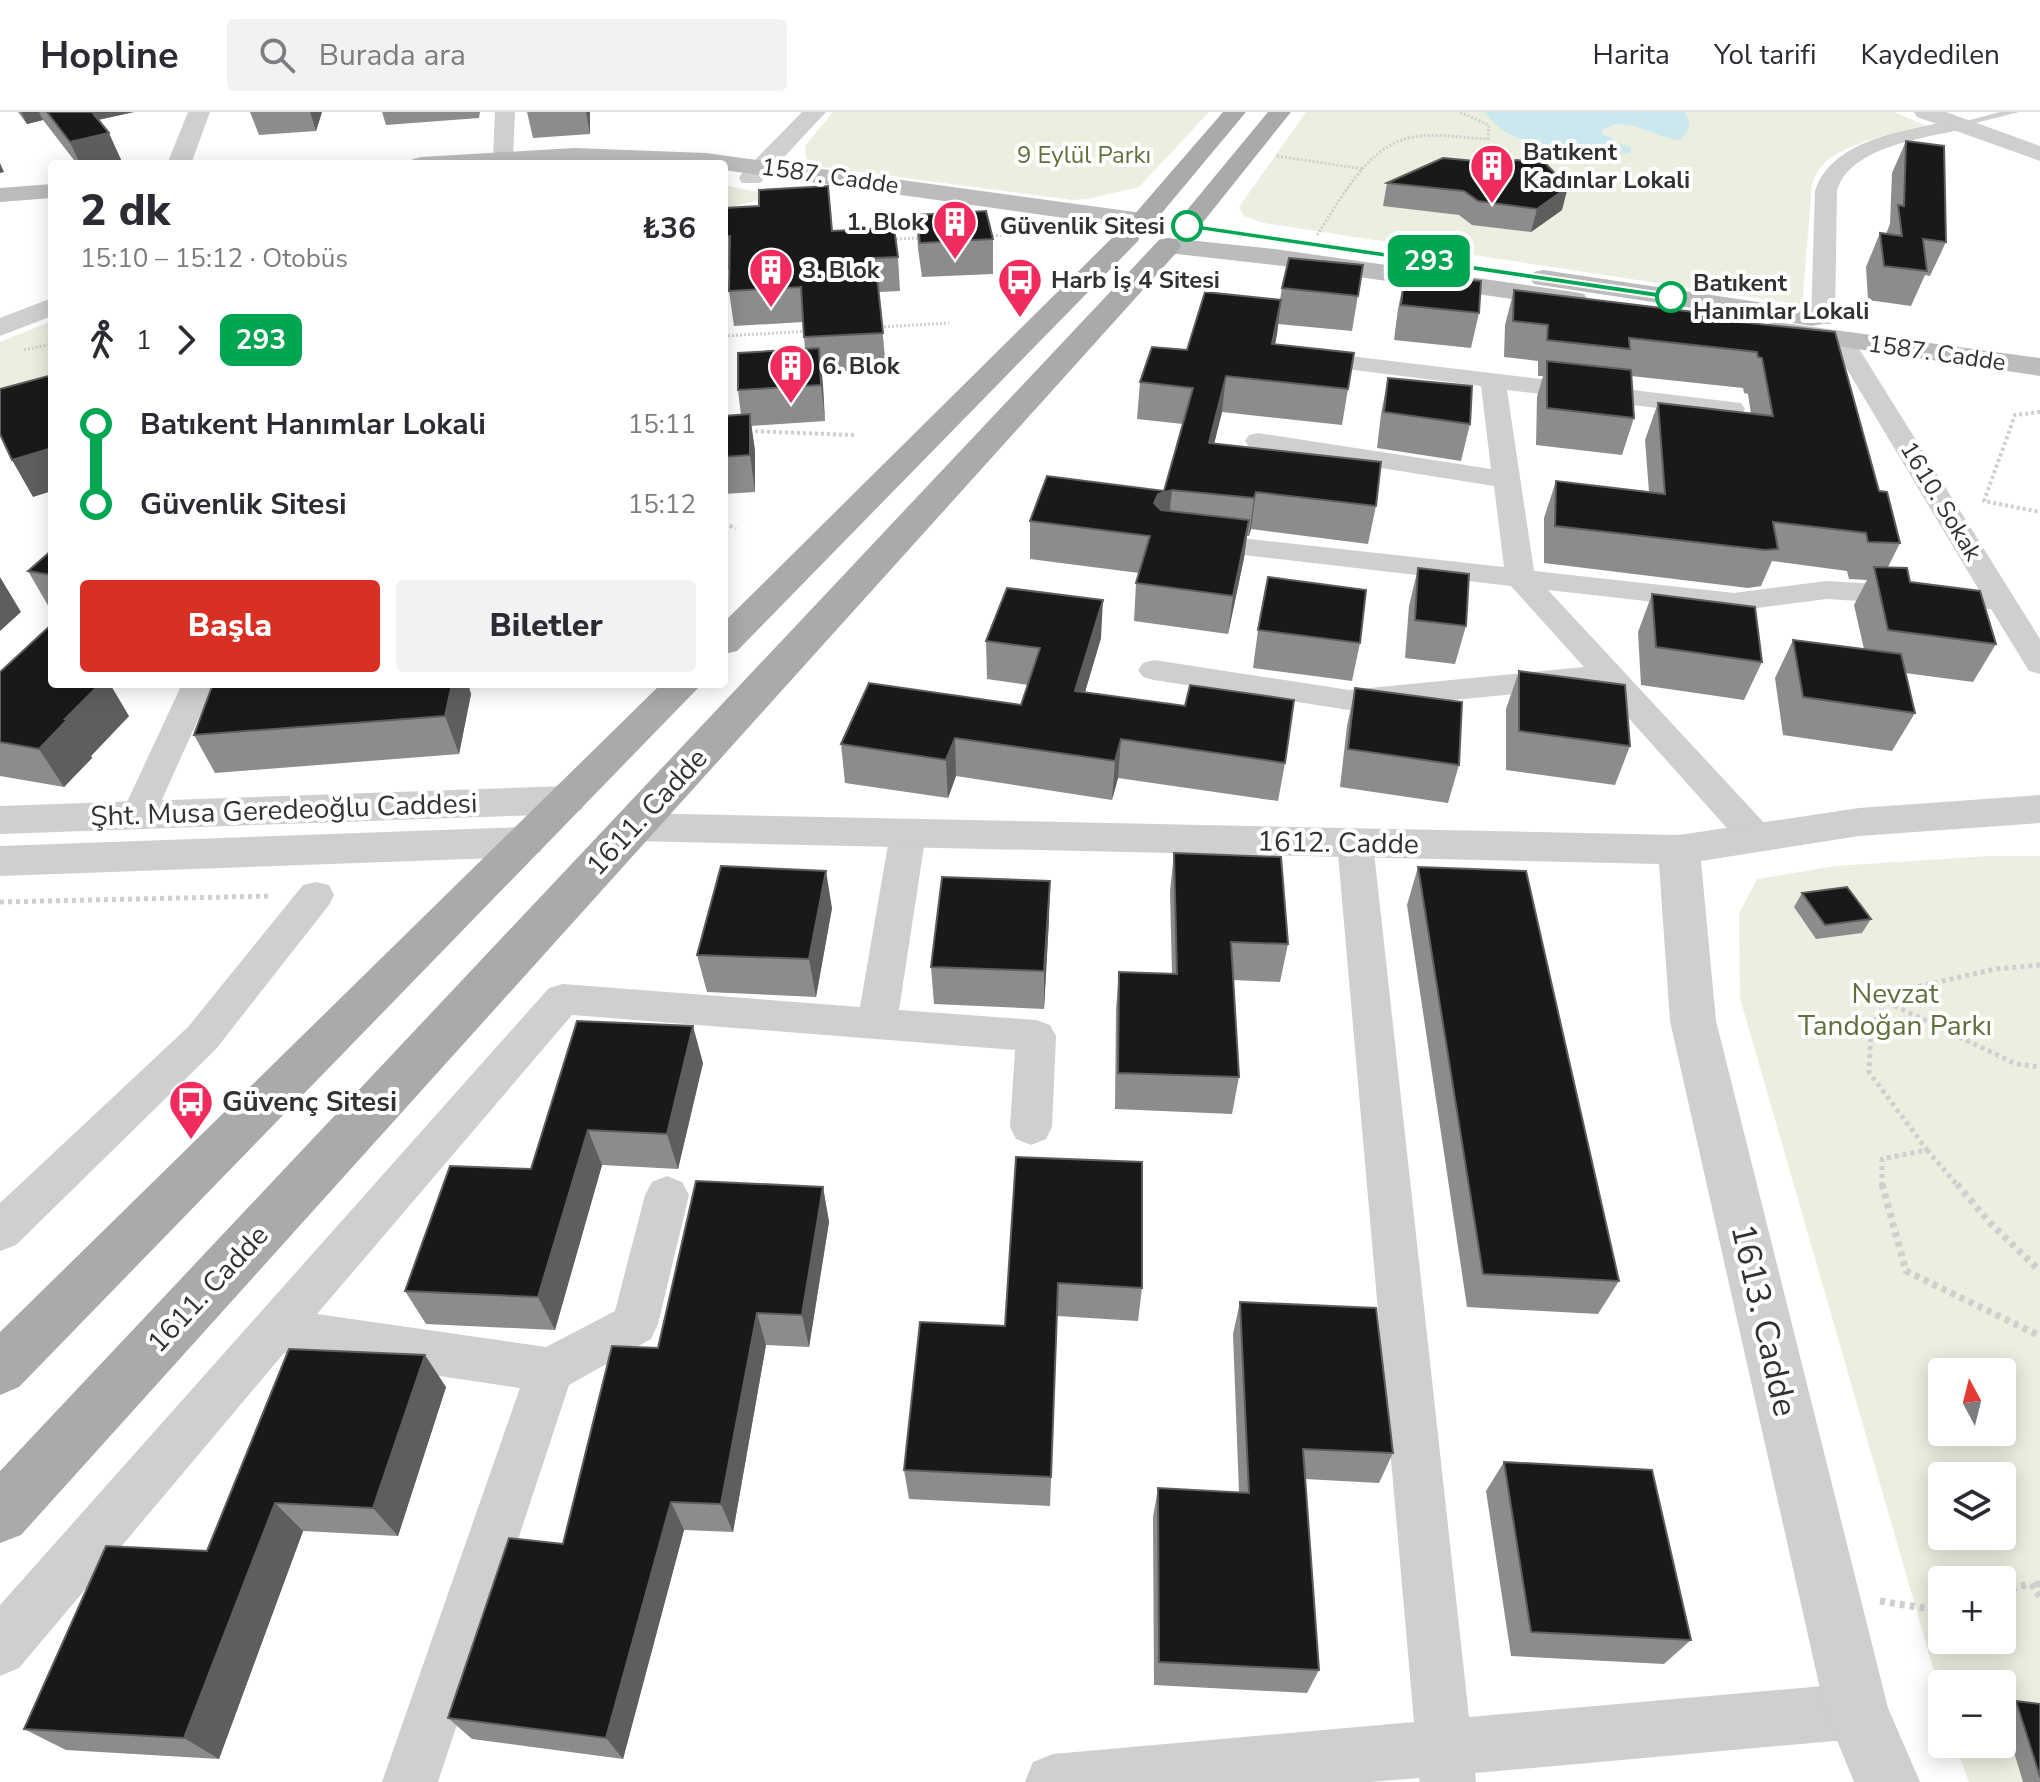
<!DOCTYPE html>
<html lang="tr">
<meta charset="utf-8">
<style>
:root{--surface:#fff;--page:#f2f2f3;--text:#2b2b33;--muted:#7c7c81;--line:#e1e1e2;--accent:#d93025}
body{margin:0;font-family:"Nunito Sans",sans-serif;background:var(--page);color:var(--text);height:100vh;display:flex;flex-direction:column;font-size:30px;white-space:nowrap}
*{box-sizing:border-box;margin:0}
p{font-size:26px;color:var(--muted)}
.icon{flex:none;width:44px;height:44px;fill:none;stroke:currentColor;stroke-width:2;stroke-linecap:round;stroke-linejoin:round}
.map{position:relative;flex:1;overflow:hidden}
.drawer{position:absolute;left:48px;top:48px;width:680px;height:528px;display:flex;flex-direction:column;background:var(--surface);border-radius:8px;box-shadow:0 4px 20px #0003}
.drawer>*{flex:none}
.badge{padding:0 16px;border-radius:12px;font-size:28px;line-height:52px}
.needle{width:52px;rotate:353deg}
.fabs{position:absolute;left:1928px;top:1246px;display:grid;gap:16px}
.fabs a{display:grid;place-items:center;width:88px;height:88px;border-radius:8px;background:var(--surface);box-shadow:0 4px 20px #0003;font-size:40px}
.map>.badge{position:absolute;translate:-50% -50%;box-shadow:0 0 0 4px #fff}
.legs{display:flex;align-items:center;gap:12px;height:88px;padding:0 32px;font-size:26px}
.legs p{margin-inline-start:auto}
.headline{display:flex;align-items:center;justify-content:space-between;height:136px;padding:0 32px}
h1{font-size:44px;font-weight:800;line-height:60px}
.button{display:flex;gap:16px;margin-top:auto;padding:16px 32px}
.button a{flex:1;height:92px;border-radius:8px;background:var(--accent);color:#fff;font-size:32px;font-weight:800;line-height:92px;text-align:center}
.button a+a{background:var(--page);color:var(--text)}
ul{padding:0 32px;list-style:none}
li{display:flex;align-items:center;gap:28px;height:80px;font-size:30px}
li i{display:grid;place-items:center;width:12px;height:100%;margin:0 10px;background:currentColor}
li i::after{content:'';width:20px;height:20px;margin:-10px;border:6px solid;border-radius:50%;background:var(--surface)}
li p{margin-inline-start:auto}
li:first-child i{background:linear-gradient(#0000 50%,currentColor 0)}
li:last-child i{background:linear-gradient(currentColor 50%,#0000 0)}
header{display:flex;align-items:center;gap:48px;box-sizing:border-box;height:112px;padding:0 40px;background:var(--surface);border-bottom:2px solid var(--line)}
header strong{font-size:38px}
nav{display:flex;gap:44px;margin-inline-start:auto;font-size:28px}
.search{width:560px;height:72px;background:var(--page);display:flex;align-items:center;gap:20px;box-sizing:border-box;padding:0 28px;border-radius:8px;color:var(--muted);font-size:30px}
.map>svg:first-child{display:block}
.green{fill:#ebefe0;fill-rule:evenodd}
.water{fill:#cbe8ef}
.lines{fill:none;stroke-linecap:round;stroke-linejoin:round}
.path-far3{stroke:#cfcfcf;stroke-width:3;stroke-dasharray:2 2;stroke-linecap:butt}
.path-far2{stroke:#cfcfcf;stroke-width:4;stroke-dasharray:3 3;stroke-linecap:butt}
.path-far1{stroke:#cfcfcf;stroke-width:5;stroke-dasharray:4 4;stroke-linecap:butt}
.path{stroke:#cfcfcf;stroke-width:7;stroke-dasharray:5 5;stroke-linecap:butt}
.service{fill:#cfcfcf;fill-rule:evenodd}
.minor{fill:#cfcfcf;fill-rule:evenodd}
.tertiary{fill:#cfcfcf;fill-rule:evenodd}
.secondary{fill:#bcbcbc;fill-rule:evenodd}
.primary{fill:#aaa;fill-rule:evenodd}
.wall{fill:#8c8c8c}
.shaded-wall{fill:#5e5e5e}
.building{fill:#191919;stroke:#5e5e5e;stroke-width:2}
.line-1{fill:#00a651;stroke:#fff;stroke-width:2}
.stop-1-dot{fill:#fff;stroke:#00a651;stroke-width:4}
.labels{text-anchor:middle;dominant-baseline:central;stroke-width:8;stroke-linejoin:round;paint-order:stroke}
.far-poi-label{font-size:24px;font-weight:bold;fill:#323232;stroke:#fff;text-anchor:start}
.far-park-label{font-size:24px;fill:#5e713b;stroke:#fff}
.far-street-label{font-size:24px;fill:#323232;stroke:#fff}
.far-stop-label{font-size:24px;font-weight:bold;fill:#323232;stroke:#fff;text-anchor:end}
.street-label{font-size:28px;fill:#323232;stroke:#fff}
.park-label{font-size:28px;fill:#5e713b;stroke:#fff}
.poi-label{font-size:28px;font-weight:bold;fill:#323232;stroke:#fff;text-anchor:start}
.near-street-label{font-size:34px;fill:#323232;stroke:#fff}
</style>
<header>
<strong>Hopline</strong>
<div class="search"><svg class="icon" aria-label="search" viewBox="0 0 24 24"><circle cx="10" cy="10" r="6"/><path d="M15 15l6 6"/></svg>Burada ara</div>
<nav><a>Harita</a><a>Yol tarifi</a><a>Kaydedilen</a></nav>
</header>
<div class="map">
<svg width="2040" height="1670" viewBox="0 0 2040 1670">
<rect width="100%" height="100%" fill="#fff"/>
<!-- green -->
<path class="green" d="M833 0H1209L1139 75 1088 87 1072 88 807 53 805 34Z
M1306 0H1894L1924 13C1896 21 1838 32 1820 56 1816 60 1814 68 1812 73L1802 193 1263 111 1244 104 1239 95Z
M724 73 774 84 724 97Z
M52 209V280L0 294V230Z
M1989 744H2040V1670H1969L1955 1632H2002V1572H1942V1587L1740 886 1739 802 1757 767 1835 754ZM1942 1260H2002V1320H1942ZM1942 1364H2002V1424H1942ZM1942 1468H2002V1528H1942Z"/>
<!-- water -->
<path class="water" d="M1485 0H1685C1692 13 1690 18 1680 28 1654 27 1625 0 1602 19V23L1609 24 1614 30 1631 35 1630 41C1592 44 1506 38 1485 0Z"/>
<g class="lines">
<!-- path-far3 -->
<path class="path-far3" d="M1277 44 1363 57
M1317 123C1340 89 1365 37 1408 26 1433 20 1462 26 1488 27L1489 13 1460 0
M988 124 1026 122
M892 127 922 126
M880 215 949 211
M724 224 810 219
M24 238 52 232"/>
<!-- path-far2 -->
<path class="path-far2" d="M2040 300 2015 303 1984 389 2040 400
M749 319 854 323
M724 412 736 416"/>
<!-- path-far1 -->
<path class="path-far1" d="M0 790 271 784
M1887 890 2016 952 2040 955
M1927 1038 1958 1074
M1882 1074V1047L1927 1038 1869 960 1871 916 1886 890 1920 874 1996 857 2040 853"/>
<!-- path -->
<path class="path" d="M1882 1072 1906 1159 2040 1224
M1957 1072 1990 1111 2040 1159
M2040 1472 2031 1471 2040 1485
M2002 1480 2031 1471
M1880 1489 1942 1499"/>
<!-- service -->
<path class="service" d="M2000 0H2019L1956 16 1951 13Z"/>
<!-- minor -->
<path class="minor" d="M495 0H515L513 46 504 52 493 46Z
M1956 7 1963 9 1966 13 1963 17C1923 27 1850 34 1837 79L1835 207 1831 212H1815L1811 207 1815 79C1833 25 1908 19 1956 7Z
M1841 220 1850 222 1853 227 2040 527V562L2029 559 1991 497 1826 487 1734 499 1548 478 1768 715 1773 724 1768 733 1755 737 1742 733 1600 574 1349 598 1154 568 1143 565 1138 558 1143 551 1154 548 1349 578 1584 555 1511 474 1185 436 1181 430 1185 424 1195 421 1504 455 1494 374 1249 335 1245 329 1249 323 1258 321 1491 357 1481 274 1299 251 1296 246 1299 241 1308 239 1741 291 1745 297 1741 303 1732 305 1507 278 1534 459 1734 481 1826 469 1979 478 1829 227 1832 222Z
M182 572H214L151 712 139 715 127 712 121 703Z
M908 709 921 712 926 721 899 898 1036 908 1050 913 1056 924 1052 1015 1046 1027 1031 1033 1016 1027 1010 1015 1015 938 572 903 317 1202 546 1235 615 1199 645 1083 652 1070 667 1064 682 1070 689 1083 658 1212 651 1227 569 1273 438 1670H382L520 1276 284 1241 19 1556 0 1564V1493L549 876 563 872 860 895 890 721 895 712Z
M1355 718 1368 722 1373 731 1469 1605 1857 1571 1876 1580 1885 1599 1876 1618 1857 1627 1475 1661 1476 1670H1420L1419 1666 1370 1670H1025L1033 1650 1053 1642 1414 1610 1337 731 1342 722Z
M316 770 329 773 334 783 329 793 216 937 16 1133 0 1139V1091L188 915 303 773Z"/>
<!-- tertiary -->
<path class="tertiary" d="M188 0H210L191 52H167Z
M802 0H826L760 71H742L739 66 742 61Z
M1914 0H1946L2040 34V49L1917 5Z
M52 186V204L0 224V206Z
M567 674 581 678 587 688 581 698 567 702 0 722V694Z
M2040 683V711L1859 724 1701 749 1716 909 1888 1596 1920 1670H1854L1825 1599 1670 909 1659 752 633 729 619 725 613 715 619 705 633 701 1679 723 1859 696Z
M525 715 540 720 546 730 540 740 525 745 0 764V734Z"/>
<!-- secondary -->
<path class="secondary" d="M574 36 706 41 1142 101 1151 104 1155 109 1151 114 1142 117 724 58V52H409L413 47 421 45Z
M52 72V86L0 90V76Z
M1168 126 1275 137 1574 180 1584 182 1588 188 1584 194 1574 196 1275 153 1159 140 1155 134 1159 128Z
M1543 158 1812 198 1822 200 1826 206 1822 212 1812 214 1534 172 1530 166 1534 160Z
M1777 210 2040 246V264L1767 224 1763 218 1767 212Z"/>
<!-- primary -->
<path class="primary" d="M1223 0H1246L1151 114 1142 119 1138 129 737 539 724 542V510L1116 122 1121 110 1133 104Z
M1268 0H1291L1196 119H1178L1174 114 1178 109Z
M1168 126 1177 128 1181 134 1177 140 21 1423 0 1431V1359L1159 128Z
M661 572H702L19 1275 0 1283V1220Z"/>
</g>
<!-- wall -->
<path class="wall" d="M18 0H134L98 8 123 52H77L43 8 27 12Z
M250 0H322L316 19 259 23Z
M382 0H480L479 6 386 13Z
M527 0H590V22L533 26Z
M1906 29 1946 130 1930 164 1925 163 1911 194 1868 188 1866 155 1880 121 1886 122 1890 112 1892 61Z
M1443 46 1562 98 1531 120 1472 113 1459 103 1383 94 1387 71Z
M724 96 832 119 898 145 900 179 879 180 886 257 821 260 825 309 751 314 755 339V380L724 382V304L741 303 738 278 805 237 803 210 734 214 729 179V158H724Z
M916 103 993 127V162L922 165 918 137Z
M1363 153 1352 219 1278 212 1275 232 1348 277 1342 313 1222 300 1214 332 1376 394 1368 432 1251 417 1249 424H1247L1244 446 1228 522 1134 509 1136 471 1139 461 1030 447V409L1164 379 1183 312 1137 307 1140 270 1187 238 1280 188 1282 176Z
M1405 162 1479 201 1471 236 1394 228 1398 197Z
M1514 178 1710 207 1835 220 1879 379 1900 431 1888 455 1910 470 1996 532 1973 570 1905 561 1915 601 1892 639 1783 623 1775 566 1793 528 1864 537 1854 493 1867 468 1849 467 1847 459 1772 449 1761 474 1748 476 1544 451V406L1556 369 1649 380 1645 328 1658 291 1751 302 1748 282 1744 281 1743 276 1631 264 1634 306 1622 343 1536 333 1537 285 1543 264H1538V249L1504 245 1505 213Z
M1388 266 1470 312 1461 349 1377 336 1381 302Z
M52 438V497H50L28 459Z
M1418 456 1466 514 1455 552 1405 546 1409 494Z
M1652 482 1762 550 1744 588 1641 573 1638 520Z
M1258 518 1360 531 1352 569 1253 556Z
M1101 526 1085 580 1285 651 1278 689 1118 666 1112 688 956 664 948 686 845 671 841 632 1021 593 1028 573 987 567 986 529Z
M1519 559 1630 634 1615 673 1506 658V597Z
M0 560 129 604 91 644 92 646 64 675 0 664Z
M213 572H468L471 582 459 642 215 661 194 623Z
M1355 576 1459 653 1448 691 1340 675 1347 614Z
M1174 741 1288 832 1280 870 1233 868 1239 965 1232 1002 1115 997 1116 897 1119 860 1172 862 1170 779Z
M1418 755 1619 1169 1598 1202 1467 1195 1407 793Z
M1802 781 1871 807 1862 821 1816 827 1794 795Z
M832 796 816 885 707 880 697 843Z
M1049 807 1044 897 934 892 931 855Z
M577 909 703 951 678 1057 602 1053 555 1218 426 1212 405 1179 531 1057Z
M1016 1045 1142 1176 1138 1209 1057 1204 1050 1394 909 1387 904 1358 1005 1214Z
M823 1075 829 1110 809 1235 766 1233 733 1420 684 1418 623 1647 472 1627 448 1606 563 1432 658 1236Z
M1240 1190 1393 1341 1379 1371 1305 1367 1319 1558 1307 1581 1154 1573 1153 1405 1158 1376 1239 1380 1233 1222Z
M289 1237 446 1275 398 1424 303 1419 219 1647 66 1638 24 1617 207 1439Z
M1504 1350 1691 1528 1664 1552 1511 1544 1486 1379Z
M2016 1589 2040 1592V1670H2023L2002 1601V1597Z"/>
<!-- shaded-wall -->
<path class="shaded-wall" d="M21 0H39L43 8 27 12Z
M83 0H134L88 10Z
M310 0H322L316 19Z
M586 0H590V22Z
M109 21 123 52H80L70 30Z
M0 51 4 60 0 61Z
M1568 75 1562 98 1531 120 1537 97Z
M1281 188 1277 223 1267 268 1272 232Z
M819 236 823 272 825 309 821 273Z
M1226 264 1222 300 1205 368 1209 331Z
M750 302 755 339V380L750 343Z
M52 336V379L33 385 12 348Z
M1172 378 1168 415 1154 391 1158 382Z
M1256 380 1251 417 1249 424 1254 386Z
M1249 408 1244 446 1228 522 1233 484Z
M0 465 21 500 0 519Z
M1103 488 1101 526 1074 617 1075 579Z
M70 572H110L129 604 91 644 92 646 64 675 39 637 65 607Z
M452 572H468L471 582 459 642 445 604Z
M955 626 956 664 948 686 946 648Z
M1121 627 1118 666 1112 688 1115 649Z
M826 759 832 796 816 885 809 847Z
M1050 769 1049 807 1044 897V859Z
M693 914 703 951 678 1057 667 1022Z
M588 1018 602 1053 555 1218 538 1185Z
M823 1075 829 1110 809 1235 802 1203Z
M757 1201 766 1233 733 1420 721 1392Z
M425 1243 446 1275 398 1424 373 1396Z
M671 1390 684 1418 623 1647 606 1626Z
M275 1391 303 1419 219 1647 184 1626Z"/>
<!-- building -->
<path class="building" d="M47 0H92L109 21 70 30Z
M1906 29 1944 34 1946 130 1923 127 1927 159 1884 154 1880 121 1902 124 1898 93 1904 94Z
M1443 46 1507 52 1516 48 1545 51 1568 75 1537 97 1478 89 1464 79 1387 71Z
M828 74 832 119 894 116 898 145 875 146 883 221 804 225 801 175 729 179 730 124H724V96L759 94V78Z
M986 99 993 127 920 131 916 103Z
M1289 146 1363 153 1358 184 1282 176Z
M1405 162 1481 169 1479 201 1401 193Z
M1514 178 1710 202V207L1835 220 1879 379 1887 380 1900 431 1868 430 1866 421 1773 410 1778 437 1765 438 1555 414 1556 369 1665 382 1658 291 1773 304 1762 246 1758 245 1757 240 1629 226 1630 237 1547 228 1548 213 1513 209Z
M1205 180 1281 188 1272 232 1354 241 1348 277 1226 264 1209 331 1381 350 1376 394 1256 380 1254 386 1172 378 1158 382 1154 391 1161 398 1249 408 1233 484 1136 471 1150 424 1030 409 1047 364 1164 379 1193 276 1140 270 1152 235 1187 238Z
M819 236 821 273 738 278V241Z
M1547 249 1631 258 1634 306 1547 296Z
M52 263V336L12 348 0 322V277Z
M1388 266 1472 274 1470 312 1384 300Z
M750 302V343L724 345V304Z
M52 438V463L28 459Z
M1874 455 1907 456 1910 470 1980 479 1996 532 1888 518Z
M1418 456 1469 462 1466 514 1415 508Z
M1268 465 1366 478 1360 531 1258 518Z
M1007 476 1103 488 1075 579 1185 594 1190 573 1294 588 1285 651 1121 627 1115 649 955 626 946 648 841 632 869 571 1021 593 1040 536 986 529Z
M1652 482 1755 495 1762 550 1656 535Z
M52 512V572H100L65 607H68L39 637 0 630V560Z
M1793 528 1901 542 1915 601 1803 585Z
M1519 559 1625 573 1630 634 1519 619Z
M213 572H452L445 604 194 623Z
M1355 576 1462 590 1459 653 1348 637Z
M1174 741 1281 745 1288 832 1231 830 1239 965 1118 961 1119 860 1177 862Z
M721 754 826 759 809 847 697 843Z
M1418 755 1526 759 1619 1169 1483 1162Z
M942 765 1050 769 1044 859 931 855Z
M1847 775 1871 807 1825 813 1802 781Z
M577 909 693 914 667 1022 588 1018 538 1185 405 1179 450 1054 531 1057Z
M1016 1045 1142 1050V1176L1058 1171 1051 1365 904 1358 920 1210 1005 1214Z
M696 1069 823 1075 802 1203 757 1201 721 1392 671 1390 606 1626 448 1606 509 1426 563 1432 612 1234 658 1236Z
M1240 1190 1376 1196 1393 1341 1303 1337 1319 1558 1159 1550 1158 1376 1249 1381Z
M289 1237 425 1243 373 1396 275 1391 184 1626 24 1617 106 1434 207 1439Z
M1504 1350 1652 1358 1691 1528 1531 1520Z
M2016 1589 2040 1592V1665Z"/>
<!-- line-1 -->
<path class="line-1" d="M1187 111 1671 182 1675 185 1671 188 1184 116Z"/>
<!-- icons -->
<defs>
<g id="building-pin" transform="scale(2.3)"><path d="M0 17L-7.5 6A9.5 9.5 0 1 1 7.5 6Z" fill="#f02c5e" stroke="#fff"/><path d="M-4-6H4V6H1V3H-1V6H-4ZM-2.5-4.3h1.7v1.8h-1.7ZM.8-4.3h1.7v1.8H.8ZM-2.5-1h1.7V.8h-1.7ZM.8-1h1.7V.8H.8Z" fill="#fff"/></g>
<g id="bus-pin" transform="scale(2.3)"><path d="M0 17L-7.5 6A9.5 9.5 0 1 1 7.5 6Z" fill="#f02c5e" stroke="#fff"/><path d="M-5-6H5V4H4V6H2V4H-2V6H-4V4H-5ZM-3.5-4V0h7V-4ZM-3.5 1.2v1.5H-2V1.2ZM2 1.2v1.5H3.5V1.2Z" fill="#fff"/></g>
</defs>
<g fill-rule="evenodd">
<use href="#building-pin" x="1492" y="54"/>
<use href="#building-pin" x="955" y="110"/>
<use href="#building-pin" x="771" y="158"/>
<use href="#bus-pin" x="1020" y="168"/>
<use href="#building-pin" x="791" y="254"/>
<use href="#bus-pin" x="191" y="990"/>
</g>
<!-- markers -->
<g class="stop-1-dot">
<circle cx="1187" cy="114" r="14"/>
<circle cx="1671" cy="185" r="14"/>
</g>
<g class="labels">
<!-- far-poi labels -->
<g class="far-poi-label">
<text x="1523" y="40">Batıkent<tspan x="1523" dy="28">Kadınlar Lokali</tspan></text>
<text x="924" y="110" text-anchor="end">1. Blok</text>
<text x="802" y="158">3. Blok</text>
<text x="1051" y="168">Harb İş 4 Sitesi</text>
<text x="822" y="254">6. Blok</text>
</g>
<!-- far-park labels -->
<g class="far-park-label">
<text x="1084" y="43">9 Eylül Parkı</text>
</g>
<!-- far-street labels -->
<g class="far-street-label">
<text transform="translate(830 64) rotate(8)">1587. Cadde</text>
<text transform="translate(1937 241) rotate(8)">1587. Cadde</text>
<text transform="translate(1941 389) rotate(59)">1610. Sokak</text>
</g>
<!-- far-stop labels -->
<g class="far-stop-label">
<text x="1165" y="114">Güvenlik Sitesi</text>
<text x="1693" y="171" text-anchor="start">Batıkent<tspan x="1693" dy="28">Hanımlar Lokali</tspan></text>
</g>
<!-- street labels -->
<g class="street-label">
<text transform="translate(284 698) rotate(-2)">Şht. Musa Geredeoğlu Caddesi</text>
<text transform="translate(647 700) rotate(-47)">1611. Cadde</text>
<text transform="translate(1338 731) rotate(1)">1612. Cadde</text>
<text transform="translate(208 1177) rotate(-47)">1611. Cadde</text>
</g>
<!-- park labels -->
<g class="park-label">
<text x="1895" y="882">Nevzat<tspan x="1895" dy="32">Tandoğan Parkı</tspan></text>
</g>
<!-- poi labels -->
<g class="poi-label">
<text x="222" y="990">Güvenç Sitesi</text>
</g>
<!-- near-street labels -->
<g class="near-street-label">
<text transform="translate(1764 1208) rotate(77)">1613. Cadde</text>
</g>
</g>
</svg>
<div class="fabs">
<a><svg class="needle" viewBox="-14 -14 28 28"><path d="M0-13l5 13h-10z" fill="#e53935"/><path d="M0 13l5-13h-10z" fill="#7c7c81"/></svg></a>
<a><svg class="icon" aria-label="layers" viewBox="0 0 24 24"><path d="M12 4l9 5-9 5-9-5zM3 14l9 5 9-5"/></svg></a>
<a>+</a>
<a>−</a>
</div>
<b class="badge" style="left:1429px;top:149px;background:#00a651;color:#fff">293</b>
<section class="drawer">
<div class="headline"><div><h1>2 dk</h1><p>15:10 – 15:12 · Otobüs</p></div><b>₺36</b></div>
<div class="legs"><svg class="icon" aria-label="walk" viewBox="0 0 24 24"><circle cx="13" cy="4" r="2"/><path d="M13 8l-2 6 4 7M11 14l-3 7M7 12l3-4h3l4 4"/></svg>1<svg class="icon" aria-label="forward" viewBox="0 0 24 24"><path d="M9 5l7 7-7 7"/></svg><b class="badge" style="background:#00a651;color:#fff">293</b></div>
<ul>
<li><i style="color:#00a651"></i><b>Batıkent Hanımlar Lokali</b><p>15:11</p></li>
<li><i style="color:#00a651"></i><b>Güvenlik Sitesi</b><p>15:12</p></li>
</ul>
<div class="button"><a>Başla</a><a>Biletler</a></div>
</section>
</div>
